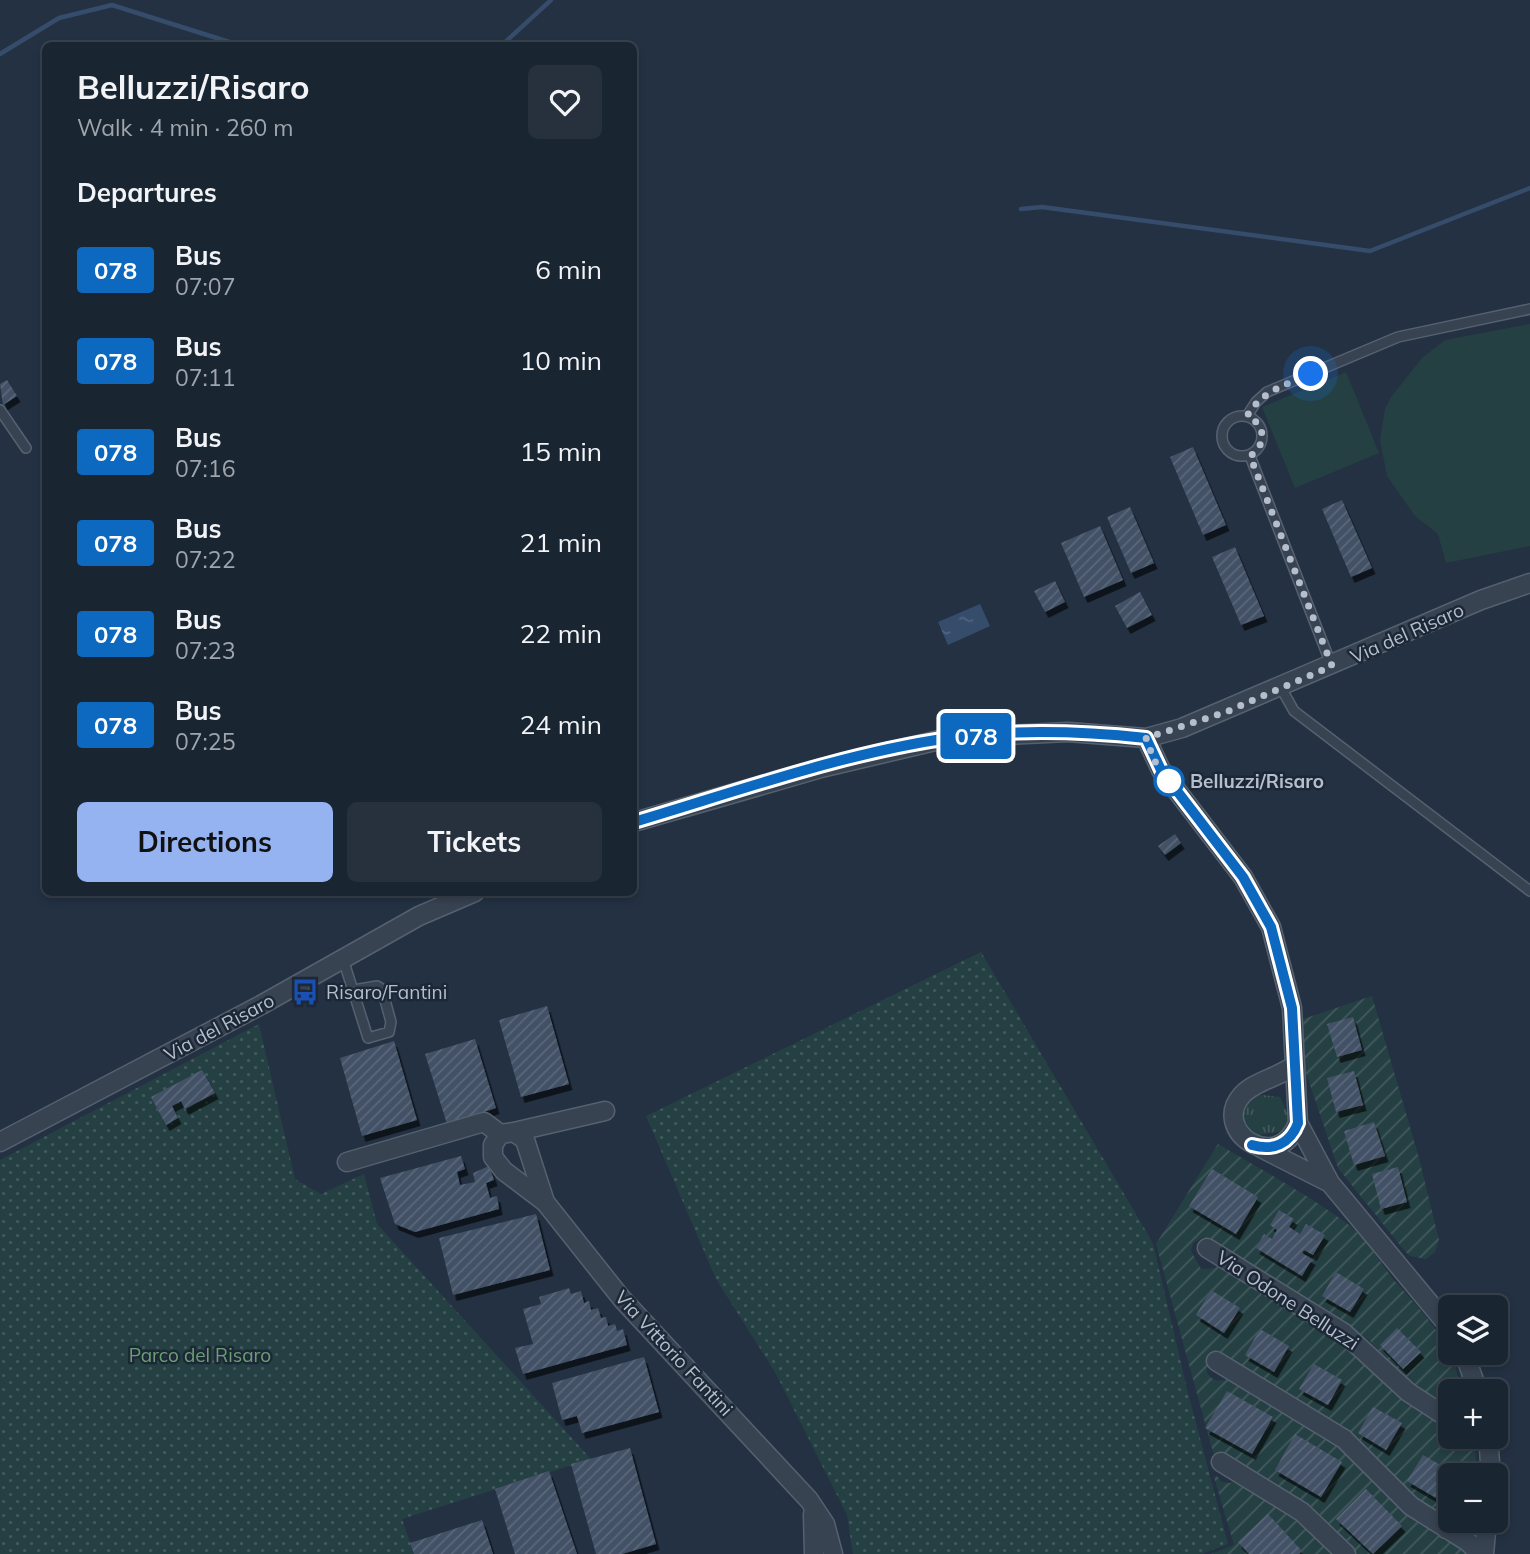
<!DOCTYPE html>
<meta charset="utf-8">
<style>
:root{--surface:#1a2532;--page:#27313e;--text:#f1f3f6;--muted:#9fa5ac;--line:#38424d;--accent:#95b2f1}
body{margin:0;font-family:Mulish,sans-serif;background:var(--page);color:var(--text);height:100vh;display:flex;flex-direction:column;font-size:26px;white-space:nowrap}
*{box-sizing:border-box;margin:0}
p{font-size:23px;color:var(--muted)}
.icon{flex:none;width:38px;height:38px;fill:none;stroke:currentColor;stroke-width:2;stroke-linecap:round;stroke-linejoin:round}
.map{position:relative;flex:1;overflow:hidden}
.drawer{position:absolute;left:42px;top:42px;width:595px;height:854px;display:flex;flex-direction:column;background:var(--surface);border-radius:10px;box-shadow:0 4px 10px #0003,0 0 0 2px var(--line)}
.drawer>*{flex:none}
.badge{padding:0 14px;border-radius:5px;font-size:24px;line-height:46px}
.controls{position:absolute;left:1438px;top:1295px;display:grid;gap:14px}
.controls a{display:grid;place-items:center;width:70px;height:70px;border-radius:10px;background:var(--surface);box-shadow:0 4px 10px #0003,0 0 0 2px var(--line);font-size:35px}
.you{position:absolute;width:35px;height:35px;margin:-18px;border:5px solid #fff;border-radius:50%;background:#1a73e8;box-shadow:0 0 0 10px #1a73e833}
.map>.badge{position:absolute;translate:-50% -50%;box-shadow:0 0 0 4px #fff}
h2{padding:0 35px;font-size:26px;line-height:63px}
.round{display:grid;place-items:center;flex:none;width:74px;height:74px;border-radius:10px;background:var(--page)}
.head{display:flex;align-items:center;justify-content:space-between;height:119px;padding:0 35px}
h1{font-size:33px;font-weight:700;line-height:52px}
.button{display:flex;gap:14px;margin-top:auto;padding:14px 35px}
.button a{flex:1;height:80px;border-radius:10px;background:var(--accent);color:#111;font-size:28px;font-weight:700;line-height:80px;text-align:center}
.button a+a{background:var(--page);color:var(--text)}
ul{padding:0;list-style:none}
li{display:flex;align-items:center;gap:21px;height:91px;padding:0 35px}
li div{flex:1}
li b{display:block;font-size:26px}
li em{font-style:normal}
li .badge{min-width:77px;font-weight:700;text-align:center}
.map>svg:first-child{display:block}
.grass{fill:url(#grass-tufts)}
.park{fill:url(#park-dots)}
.garden{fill:url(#garden-furrows)}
.pitch{fill:#254043}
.water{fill:url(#water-ripples)}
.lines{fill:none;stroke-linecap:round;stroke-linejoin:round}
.stream{stroke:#364c6b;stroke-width:4.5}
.building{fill:url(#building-hatch);filter:url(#shadow)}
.service-casing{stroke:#56616f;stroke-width:12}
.minor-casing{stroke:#56616f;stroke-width:21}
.service{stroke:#384352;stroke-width:9}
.minor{stroke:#384352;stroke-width:18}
.line-casing{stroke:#fff;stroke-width:16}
.line{stroke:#0c69bf;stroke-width:10}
.walk{stroke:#b5becc;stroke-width:7;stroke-dasharray:0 12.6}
.stop-dot{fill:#fff;stroke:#0c69bf;stroke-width:3.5}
.labels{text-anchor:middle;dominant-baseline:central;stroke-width:5;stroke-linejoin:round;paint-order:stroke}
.street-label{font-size:19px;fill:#b5becc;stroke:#1d2837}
.stop-label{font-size:19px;font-weight:bold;fill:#b5becc;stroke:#1d2837;text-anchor:start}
.poi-label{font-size:19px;fill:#b5becc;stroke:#1d2837;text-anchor:start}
.park-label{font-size:19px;fill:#6a9f75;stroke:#1d2837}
</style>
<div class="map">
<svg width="1530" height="1554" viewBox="0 0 1530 1554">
<defs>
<pattern id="grass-tufts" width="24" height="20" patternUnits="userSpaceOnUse" patternTransform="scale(1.75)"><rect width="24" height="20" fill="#254043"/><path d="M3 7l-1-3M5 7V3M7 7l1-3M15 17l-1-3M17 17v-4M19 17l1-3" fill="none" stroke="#425a5d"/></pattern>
<pattern id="park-dots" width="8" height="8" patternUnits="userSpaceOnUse" patternTransform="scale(1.75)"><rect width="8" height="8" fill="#254043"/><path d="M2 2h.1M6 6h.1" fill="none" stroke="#425a5d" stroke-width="1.8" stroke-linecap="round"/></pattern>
<pattern id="garden-furrows" width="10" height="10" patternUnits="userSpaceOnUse" patternTransform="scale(1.75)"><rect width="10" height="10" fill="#254043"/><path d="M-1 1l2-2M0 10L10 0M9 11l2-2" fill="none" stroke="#425a5d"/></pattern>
<pattern id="water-ripples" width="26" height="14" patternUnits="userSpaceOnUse" patternTransform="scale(1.75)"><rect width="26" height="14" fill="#364c6b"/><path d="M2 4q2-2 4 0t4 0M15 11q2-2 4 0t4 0" fill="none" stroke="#51647f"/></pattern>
<pattern id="building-hatch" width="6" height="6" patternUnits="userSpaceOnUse" patternTransform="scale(1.75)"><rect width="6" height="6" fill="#425165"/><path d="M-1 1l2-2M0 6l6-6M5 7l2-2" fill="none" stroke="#5b687a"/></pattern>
<filter id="shadow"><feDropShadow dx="3.5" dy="6" stdDeviation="0" flood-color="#0009"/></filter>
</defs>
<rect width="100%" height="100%" fill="#233143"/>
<!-- grass -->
<path class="grass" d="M1253 1094 1280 1097 1290 1119 1284 1131 1260 1135 1250 1131 1238 1112Z"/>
<!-- park -->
<path class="park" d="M981 952 1153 1243 1187 1389 1228 1544 1202 1554H853L847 1515 775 1372 716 1279 646 1116Z
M259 1024 295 1179 321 1194 364 1174 377 1224 591 1459 402 1519 414 1554H0V1160Z"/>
<!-- garden -->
<path class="garden" d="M1372 996 1419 1158 1439 1240 1435 1252 1426 1259 1410 1256 1404 1250 1338 1168 1304 1067 1303 1019Z
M1218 1144C1260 1169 1306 1193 1345 1222 1364 1235 1379 1261 1393 1279 1412 1301 1494 1382 1439 1403L1415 1389 1368 1339 1203 1237 1193 1243 1191 1251 1201 1269 1215 1268 1221 1263 1324 1325 1451 1427V1437H1466L1475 1442 1477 1475H1451L1450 1523 1424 1509 1361 1442 1227 1359 1228 1356 1217 1354 1207 1366V1373C1213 1382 1221 1382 1231 1378L1347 1448 1467 1554H1357L1312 1507 1232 1458 1217 1467 1156 1244Z
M1217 1476 1222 1482 1230 1483 1239 1479 1288 1507 1339 1554H1211L1234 1545 1214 1477Z"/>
<!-- pitch -->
<path class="pitch" d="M1530 324V546L1446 563 1438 534 1415 516 1387 476 1380 440 1385 409 1391 397 1422 358 1445 340Z
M1346 372 1379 453 1295 488 1262 407Z"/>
<!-- water -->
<path class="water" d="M980 604 990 626 948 645 938 622Z"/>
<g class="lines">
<!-- stream -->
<path class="stream" d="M501 46 551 0
M0 54 59 18 112 5 242 46
M1021 209 1042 207 1370 251 1530 188"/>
</g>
<!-- building -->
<path class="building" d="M7 380 17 396 3 405 0 384Z
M1193 447 1226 525 1203 535 1170 457Z
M1342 500 1372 568 1351 577 1322 509Z
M1130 507 1154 563 1131 573 1107 517Z
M1100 526 1123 580 1084 597 1061 543Z
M1235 547 1264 616 1241 625 1212 557Z
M1055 581 1065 602 1045 612 1034 591Z
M1140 592 1152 615 1127 628 1115 606Z
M1175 834 1181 843 1165 855 1158 846Z
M547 1006 569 1084 521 1097 499 1020Z
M1353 1017 1362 1050 1337 1057 1327 1024Z
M475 1039 496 1108 447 1124 425 1054Z
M394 1041 417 1120 362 1136 340 1058Z
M202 1070 215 1093 185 1109 181 1101 172 1106 178 1118 166 1125 151 1097Z
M1354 1071 1363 1105 1336 1112 1327 1078Z
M1374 1122 1385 1156 1354 1165 1344 1131Z
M461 1156 465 1169 457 1172 460 1185 475 1182 473 1173 489 1166 494 1180 486 1183 490 1198 497 1196 499 1209 415 1232 395 1224 380 1178Z
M1398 1167 1407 1202 1381 1209 1372 1174Z
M1212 1169 1258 1197 1236 1234 1189 1206Z
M1279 1210 1294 1219 1289 1227 1300 1234 1306 1224 1325 1235 1313 1255 1304 1250 1302 1253 1312 1259 1302 1276 1256 1248 1264 1234 1272 1239 1277 1230 1270 1225Z
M536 1214 550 1270 453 1295 439 1238Z
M1336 1272 1364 1289 1350 1312 1322 1296Z
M569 1288 571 1294 581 1291 584 1303 589 1301 591 1310 598 1308 601 1318 606 1317 608 1326 615 1324 617 1331 623 1329 627 1345 523 1374 515 1348 533 1344 523 1309 541 1304 539 1297Z
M1211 1290 1240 1308 1224 1333 1196 1315Z
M1397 1328 1421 1352 1403 1369 1380 1345Z
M1260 1329 1289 1346 1274 1372 1245 1355Z
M644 1357 659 1412 582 1433 577 1416 562 1420 552 1383Z
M1314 1364 1342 1380 1328 1405 1299 1389Z
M1227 1391 1273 1417 1252 1454 1205 1428Z
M1373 1407 1402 1423 1386 1450 1358 1433Z
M1295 1434 1342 1462 1321 1497 1275 1470Z
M630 1448 656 1544 622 1554H596L571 1464Z
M1423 1455 1451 1471 1436 1498 1407 1481Z
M549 1471 577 1554H515L495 1489Z
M1366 1489 1402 1526 1373 1554 1336 1519Z
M1268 1514 1302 1551 1299 1554H1249L1238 1542Z
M482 1520 493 1554H414L410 1543Z"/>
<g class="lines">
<!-- service casing -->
<g class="service-casing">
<path id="service" d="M0 410 26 448
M1222 436a20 20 0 1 1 40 0a20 20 0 1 1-40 0Z
M1247 416 1256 402 1267 392 1398 337 1530 309
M1250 456 1331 664
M1281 688 1294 711 1530 891
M343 959 368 1038 389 1032 391 1022 382 989 377 986 354 990"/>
</g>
<!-- minor casing -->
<g class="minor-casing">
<path id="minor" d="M1146 738 1161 770 1243 877 1271 927 1292 1008 1298 1123C1278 1176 1210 1131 1242 1095 1253 1082 1279 1077 1295 1065
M634 822 821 768 948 738 1068 732 1146 738 1182 728 1481 600 1530 583
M1298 1123 1330 1183 1451 1329
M514 1132 605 1111
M0 1142 261 1005 419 916 475 892
M1261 1148 1330 1183
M347 1162 484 1122 500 1134
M545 1202 525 1140 514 1132 500 1134 493 1145V1157L504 1171 545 1202 622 1299 809 1500 825 1524 833 1554
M1207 1248 1344 1333 1408 1392 1451 1420
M1464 1353 1478 1391
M1216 1361 1344 1439 1411 1506 1468 1542 1480 1554
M1488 1437 1491 1475
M1221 1462 1302 1512 1346 1554
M813 1514 814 1554
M1446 1529 1470 1521
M1484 1554 1487 1521"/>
</g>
<!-- service -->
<use href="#service" class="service"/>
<!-- minor -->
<use href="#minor" class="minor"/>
</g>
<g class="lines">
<!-- line casing -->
<g class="line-casing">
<path id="line" d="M634 822C735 792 844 753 949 738 1014 729 1080 731 1146 738L1161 770 1243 877 1271 927 1292 1008 1298 1123C1290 1144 1273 1151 1252 1145"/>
</g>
<!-- line -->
<use href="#line" class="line"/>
<!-- walk -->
<path class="walk" d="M1169 781 1173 787 1154 760 1146 738 1226 712 1332 666 1250 456C1267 445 1266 424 1247 416 1262 391 1285 385 1311 374"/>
</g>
<!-- icons -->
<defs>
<g id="bus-bare" transform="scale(2.1)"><path d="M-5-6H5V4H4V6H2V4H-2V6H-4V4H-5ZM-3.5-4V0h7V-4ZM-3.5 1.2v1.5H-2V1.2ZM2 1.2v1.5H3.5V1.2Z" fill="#1a4fb4" stroke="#1d2837" stroke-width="2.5" paint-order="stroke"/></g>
</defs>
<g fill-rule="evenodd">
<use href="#bus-bare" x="305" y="992"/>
</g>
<!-- markers -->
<circle class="stop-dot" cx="1169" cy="781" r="14"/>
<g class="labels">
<!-- street labels -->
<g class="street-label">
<text transform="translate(1407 633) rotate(-24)">Via del Risaro</text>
<text transform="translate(219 1027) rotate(-28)">Via del Risaro</text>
<text transform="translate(1288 1300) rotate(33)">Via Odone Belluzzi</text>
<text transform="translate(674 1353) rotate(47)">Via Vittorio Fantini</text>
</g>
<!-- stop labels -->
<g class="stop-label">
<text x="1190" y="781">Belluzzi/Risaro</text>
</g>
<!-- poi labels -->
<g class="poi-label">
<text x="326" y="992">Risaro/Fantini</text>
</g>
<!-- park labels -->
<g class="park-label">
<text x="200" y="1355">Parco del Risaro</text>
</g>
</g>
</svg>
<div class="controls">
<a><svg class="icon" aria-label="layers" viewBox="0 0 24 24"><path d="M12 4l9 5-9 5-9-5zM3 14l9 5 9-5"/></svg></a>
<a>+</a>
<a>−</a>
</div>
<div class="you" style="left:1311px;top:374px"></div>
<b class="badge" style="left:976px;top:736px;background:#0c69bf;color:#fff">078</b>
<section class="drawer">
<div class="head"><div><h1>Belluzzi/Risaro</h1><p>Walk · 4 min · 260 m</p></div><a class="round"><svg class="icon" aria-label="heart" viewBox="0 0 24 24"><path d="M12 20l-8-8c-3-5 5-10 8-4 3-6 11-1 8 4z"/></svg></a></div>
<h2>Departures</h2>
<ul>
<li><span class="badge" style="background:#0c69bf;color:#fff">078</span><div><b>Bus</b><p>07:07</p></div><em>6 min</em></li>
<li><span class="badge" style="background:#0c69bf;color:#fff">078</span><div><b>Bus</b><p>07:11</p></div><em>10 min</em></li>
<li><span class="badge" style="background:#0c69bf;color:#fff">078</span><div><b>Bus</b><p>07:16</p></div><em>15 min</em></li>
<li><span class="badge" style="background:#0c69bf;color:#fff">078</span><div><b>Bus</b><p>07:22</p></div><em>21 min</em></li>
<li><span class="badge" style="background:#0c69bf;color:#fff">078</span><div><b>Bus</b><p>07:23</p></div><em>22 min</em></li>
<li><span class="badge" style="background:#0c69bf;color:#fff">078</span><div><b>Bus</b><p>07:25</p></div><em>24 min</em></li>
</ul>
<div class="button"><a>Directions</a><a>Tickets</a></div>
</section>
</div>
